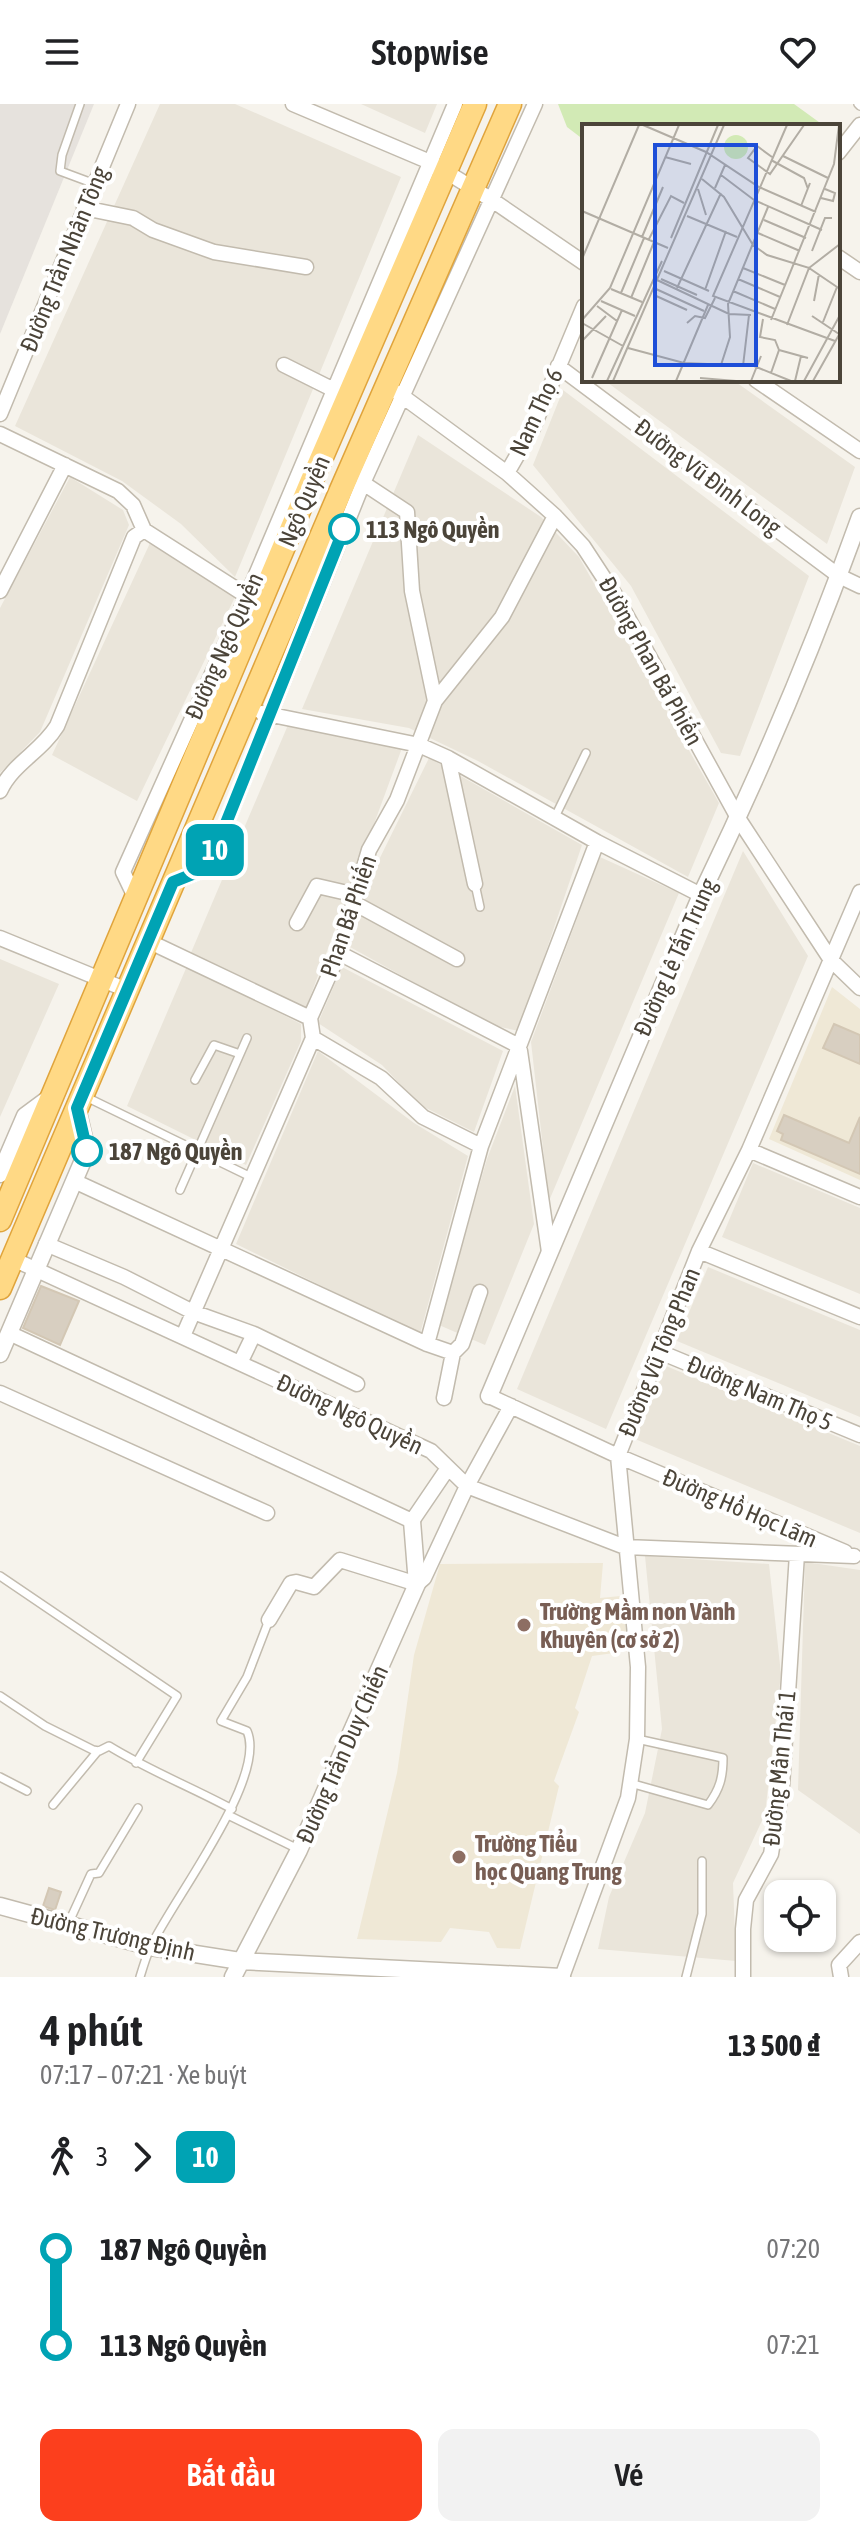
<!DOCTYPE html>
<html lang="vi">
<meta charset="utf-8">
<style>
:root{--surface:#fff;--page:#f2f2f2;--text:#202124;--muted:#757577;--accent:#fc3f1d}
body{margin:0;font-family:"Asap Condensed",sans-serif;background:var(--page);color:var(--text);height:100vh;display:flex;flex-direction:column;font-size:30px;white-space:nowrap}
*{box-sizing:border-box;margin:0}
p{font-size:26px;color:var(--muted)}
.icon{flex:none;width:44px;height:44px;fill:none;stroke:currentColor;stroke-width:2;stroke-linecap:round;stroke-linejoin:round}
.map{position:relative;height:1873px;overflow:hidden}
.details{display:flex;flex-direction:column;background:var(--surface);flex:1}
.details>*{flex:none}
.badge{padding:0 16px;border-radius:12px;font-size:28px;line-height:52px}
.buttons{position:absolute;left:764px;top:1776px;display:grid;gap:16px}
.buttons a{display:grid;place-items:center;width:72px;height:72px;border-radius:16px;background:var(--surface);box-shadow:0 2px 6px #0004;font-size:40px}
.map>.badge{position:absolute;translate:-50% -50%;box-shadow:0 0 0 4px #fff}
.legs{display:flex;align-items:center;gap:12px;height:88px;padding:0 40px;font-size:26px}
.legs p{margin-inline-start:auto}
.headline{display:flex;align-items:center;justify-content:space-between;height:136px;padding:0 40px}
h1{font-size:44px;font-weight:600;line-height:60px}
.cta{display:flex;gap:16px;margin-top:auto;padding:16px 40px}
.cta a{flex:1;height:92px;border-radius:16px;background:var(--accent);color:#fff;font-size:32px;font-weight:600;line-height:92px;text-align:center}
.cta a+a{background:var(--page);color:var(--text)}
ul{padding:0 40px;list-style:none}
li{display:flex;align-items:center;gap:28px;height:96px;font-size:30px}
li i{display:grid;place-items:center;width:12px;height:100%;margin:0 10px;background:currentColor}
li i::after{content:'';width:20px;height:20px;margin:-10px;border:6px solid;border-radius:50%;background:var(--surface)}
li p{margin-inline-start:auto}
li:first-child i{background:linear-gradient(#0000 50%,currentColor 0)}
li:last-child i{background:linear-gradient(currentColor 50%,#0000 0)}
header{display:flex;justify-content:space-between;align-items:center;height:104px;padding:0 40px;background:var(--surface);font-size:36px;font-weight:600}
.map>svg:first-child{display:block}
.residential{fill:#eae5da}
.industrial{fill:#e6e2dd}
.education{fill:#efe8d6}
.green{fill:#d2eab5}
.building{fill:#d8cfc1;stroke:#d3c7b4;stroke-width:2}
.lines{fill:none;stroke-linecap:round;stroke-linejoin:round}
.service-casing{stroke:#c2bbae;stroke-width:10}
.minor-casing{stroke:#c2bbae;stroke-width:17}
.tertiary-casing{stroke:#c2bbae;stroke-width:19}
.trunk-casing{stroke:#e0a43c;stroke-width:25}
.service{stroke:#fff;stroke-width:7}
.minor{stroke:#fff;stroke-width:14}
.tertiary{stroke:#fff;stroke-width:16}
.trunk{stroke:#ffd985;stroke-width:22}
.line-1-casing{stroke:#fff;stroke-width:18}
.line-1{stroke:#00a3b4;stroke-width:12}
.stop-1-dot{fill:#fff;stroke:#00a3b4;stroke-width:4}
.education-dot{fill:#8d6e63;stroke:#fff;stroke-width:3}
.labels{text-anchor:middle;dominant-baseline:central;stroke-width:8;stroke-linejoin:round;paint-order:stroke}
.street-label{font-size:24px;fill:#4b4439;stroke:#fff}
.stop-label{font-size:24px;font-weight:bold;fill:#4b4439;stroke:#fff;text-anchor:start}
.education-label{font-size:24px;font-weight:bold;fill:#785e54;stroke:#fff;text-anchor:start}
.inset-road{fill:none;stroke:#b2ada4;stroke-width:2}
.view{fill:#1d4ed8;fill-opacity:0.15;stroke:#1d4ed8;stroke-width:4}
.inset-edge{fill:none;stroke:#4b4439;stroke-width:4}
</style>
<header><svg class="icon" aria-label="menu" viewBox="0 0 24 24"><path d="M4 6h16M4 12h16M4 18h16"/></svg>Stopwise<svg class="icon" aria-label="heart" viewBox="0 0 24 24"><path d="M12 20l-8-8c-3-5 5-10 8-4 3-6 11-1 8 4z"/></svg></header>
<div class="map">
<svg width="860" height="1873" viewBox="0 0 860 1873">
<rect width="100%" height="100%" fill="#f6f3ec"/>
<!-- residential -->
<path class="residential" d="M160 0H235L401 73 235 473 181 420 122 377 15 322Z
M361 0H437L425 29Z
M604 276H733L855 363 827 440Z
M563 286 809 472 740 652 721 649 631 482 533 361Z
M418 331 541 413 579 453 719 699 688 773 478 657 409 624 302 605Z
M70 373 123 406 129 421 40 628 0 669V504Z
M150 439 235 493 137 697 52 651Z
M288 621 402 644 306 904 190 851Z
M429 654 582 741 519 927 491 921 350 843 374 766Z
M743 747 808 852 606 1325 517 1285Z
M600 753 679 789 549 1097 531 938Z
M0 855 59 880 0 1013Z
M187 862 301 920V937L246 1061 127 1002Z
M342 863 503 947 474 1028 420 1001 382 961 318 919Z
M318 947 414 1019 468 1052 420 1230 236 1140Z
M515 982 534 1120 485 1241 439 1221 487 1055Z
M753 1059 860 1104V1190L722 1133Z
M708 1163 860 1226V1313L677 1237Z
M666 1262 860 1342V1429L635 1335Z
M645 1452 769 1460 781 1570 765 1710 733 1779 736 1857 598 1845 609 1793 645 1709 662 1625Z
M805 1458 860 1466V1730L798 1686Z"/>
<!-- industrial -->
<path class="industrial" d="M0 0H94L0 230Z"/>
<!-- education -->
<path class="education" d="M832 883 860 905V1076L769 1035Z
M603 1459 600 1494 621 1492 629 1547 592 1552 575 1604 579 1608 554 1677 559 1682 520 1845 497 1844 489 1828 450 1824 441 1838 357 1835 397 1669 414 1551 440 1460Z"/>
<!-- green -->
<path class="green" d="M558 0H794L823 21 584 22V36L567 23Z"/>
<!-- building -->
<path class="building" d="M834 920 860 931V960L823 944Z
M784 1011 849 1039 860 1013V1070L781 1036 783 1030 777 1027Z
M41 1182 79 1197 60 1241 23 1224Z
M49 1784 61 1788 55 1806 43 1802Z"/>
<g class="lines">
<!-- service casing -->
<g class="service-casing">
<path id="service" d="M80 0 62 51 60 67 95 80
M858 0 860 2
M555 713 586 649
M475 780 480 803
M195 976 214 941 240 950
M84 992 251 1073
M180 1086 247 934
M0 1472 177 1592 136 1659
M0 1592 45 1622 93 1646 99 1647 109 1642C148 1666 191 1683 232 1705
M0 1673 27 1687
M630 1679 708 1701C720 1685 723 1673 723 1654L637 1635
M53 1701 97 1648
M228 1711 298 1745
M69 1818 91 1770 99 1769 138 1704
M140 1873C143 1863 146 1853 150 1844 171 1798 268 1674 247 1627L221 1617 247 1573 269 1516
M686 1873 702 1810V1757"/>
</g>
<!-- minor casing -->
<g class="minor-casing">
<path id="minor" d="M293 0 430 58 492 96 584 159
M838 49 860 21
M84 104 133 114 153 126 214 148 306 163
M838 153 860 168
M284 261 334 286
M558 262 839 472 860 482
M756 276 860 347
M398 289 507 369 555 412 583 442 617 494 738 714 831 856 860 884
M0 310 128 0
M0 330 118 387 133 401 144 426
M507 369 533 324 584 202
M363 379 407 408 412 487 435 597
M0 487 65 361
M262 609 419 641 448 654 597 738 701 791
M448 654 475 780
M0 687C13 659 41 648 57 622L134 433 144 426 147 428 247 492
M173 778 208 764 363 379 535 0
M136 795 123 768 247 492 455 0
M354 799 457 855
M297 819 317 782 356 791
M0 834 127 886
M148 837 310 914
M339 849 519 942
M313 934 381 974 423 1013 481 1042
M520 947 549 1148
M749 1046 860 1093
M74 1077 427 1240 453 1249
M46 1140 124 1173 193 1208 254 1230 357 1280
M699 1147 860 1213
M13 1155 431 1347 467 1382 625 1443 854 1452
M9 1229 412 1417 448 1364
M183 1232 313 934 310 914 339 849 369 746 397 696 435 597 502 513 555 412
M427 1240 481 1042 597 738
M660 1248 860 1331
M453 1249 462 1240 480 1188
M240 1259 254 1230
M0 1289 267 1409
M489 1292 618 1352 845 1448
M444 1294 453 1249
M269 1516 291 1479 296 1478 314 1483 340 1456 417 1480 424 1474 467 1382 511 1302
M562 1873 628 1694 637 1635 638 1563 618 1352 699 1147 749 1046 860 788
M743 1873V1825L746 1796 771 1750 782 1682 797 1450
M841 1873 839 1861 860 1838"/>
</g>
<!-- tertiary casing -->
<g class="tertiary-casing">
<path id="tertiary" d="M0 1070 25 1012 52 992
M0 1250 87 1047 77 1004
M489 1292 701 791C760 669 814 542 860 413
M0 1802 151 1843 240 1857 562 1873
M233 1873 299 1746 417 1480 412 1417"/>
</g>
<!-- trunk casing -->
<g class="trunk-casing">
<path id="trunk" d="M0 1116 312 376 475 0
M0 1184 341 386 510 0"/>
</g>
<!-- service -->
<use href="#service" class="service"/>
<!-- minor -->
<use href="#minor" class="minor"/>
<!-- tertiary -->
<use href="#tertiary" class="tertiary"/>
<!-- trunk -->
<use href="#trunk" class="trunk"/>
</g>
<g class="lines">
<!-- line-1 casing -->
<g class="line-1-casing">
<path id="line-1" d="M87 1047 77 1004 173 778 208 764 344 425"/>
</g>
<!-- line-1 -->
<use href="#line-1" class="line-1"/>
</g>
<!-- markers -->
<g class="stop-1-dot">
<circle cx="344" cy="425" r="14"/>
<circle cx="87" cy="1047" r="14"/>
</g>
<g class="education-dot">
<circle cx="524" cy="1521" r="8"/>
<circle cx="459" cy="1753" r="8"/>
</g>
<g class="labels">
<!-- street labels -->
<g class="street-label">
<text transform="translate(64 155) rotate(-68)">Đường Trần Nhân Tông</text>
<text transform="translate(536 308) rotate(-65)">Nam Thọ 6</text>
<text transform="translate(708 373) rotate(37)">Đường Vũ Đình Long</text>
<text transform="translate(304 397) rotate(-67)">Ngô Quyền</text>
<text transform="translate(224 542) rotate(-66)">Đường Ngô Quyền</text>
<text transform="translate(651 557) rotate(61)">Đường Phan Bá Phiến</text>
<text transform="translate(348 812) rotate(-71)">Phan Bá Phiến</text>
<text transform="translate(675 853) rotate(-66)">Đường Lê Tấn Trung</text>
<text transform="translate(659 1248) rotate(-68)">Đường Vũ Tông Phan</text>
<text transform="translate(760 1289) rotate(23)">Đường Nam Thọ 5</text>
<text transform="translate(350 1310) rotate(25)">Đường Ngô Quyền</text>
<text transform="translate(740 1404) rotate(23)">Đường Hồ Học Lãm</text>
<text transform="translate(342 1650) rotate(-66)">Đường Trần Duy Chiến</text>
<text transform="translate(779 1664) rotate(-84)">Đường Mân Thái 1</text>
<text transform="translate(113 1830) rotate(13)">Đường Trương Định</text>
</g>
<!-- stop labels -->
<g class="stop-label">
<text x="366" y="425">113 Ngô Quyền</text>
<text x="109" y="1047">187 Ngô Quyền</text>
</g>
<!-- education labels -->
<g class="education-label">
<text x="540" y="1507">Trường Mầm non Vành<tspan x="540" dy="28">Khuyên (cơ sở 2)</tspan></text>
<text x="475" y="1739">Trường Tiểu<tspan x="475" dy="28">học Quang Trung</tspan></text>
</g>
</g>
<!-- overview -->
<g transform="translate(582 20)">
<rect width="258" height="258" fill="#f6f3ec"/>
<path d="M142 23a12 12 0 1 1 24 0a12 12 0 1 1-24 0Z" fill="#d2eab5"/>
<path class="inset-road" d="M61 1 124 28 177 63 234 88M205 1 131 172 253 217M201 32 246 54M83 33 109 40M190 33 175 22 166 34 188 50 222 1M189 36 222 54 226 65M139 51 172 76 240 106M120 55 142 73 171 121 185 131 227 144 258 120M133 64 143 41M116 65 124 91M239 74 251 77 253 69 243 65M219 82 228 59M0 87 86 124M105 92 155 113M182 96 224 114M176 109 218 127M60 113 81 63M89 114 136 1M67 115 89 72 102 79M230 127 243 94H250M0 135 57 1M161 144 203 161M82 147 127 167M79 155 115 171M156 155 198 173M75 156 147 190 169 191M95 164 139 69M29 165 60 178M74 165 122 187M123 166 144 107M151 167 193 185M39 169 62 114M72 171 105 186M49 174 72 118M19 177 53 192M232 177 237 150M15 182 35 197M230 192 257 210M181 195 178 213 193 216 197 226 189 249M0 196 28 164 97 1M189 196 252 40 257 1M241 198 255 163M0 199 41 222M105 199 113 192 123 194 133 174M205 201 227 144 258 165M0 217 24 192M46 224 102 239 172 242 209 257M197 226 226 234M139 241 148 213 146 180 186 83M161 242 167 191M10 254 40 186M118 254 154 257M25 257 80 137M31 257 142 1M94 257 126 181M169 257 179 232M213 257 219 232M222 257 258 191M231 257 258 209"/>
<path class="view" d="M73 21H174V241H73Z"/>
<rect width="258" height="258" class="inset-edge"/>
</g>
</svg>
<div class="buttons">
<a><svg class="icon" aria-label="locate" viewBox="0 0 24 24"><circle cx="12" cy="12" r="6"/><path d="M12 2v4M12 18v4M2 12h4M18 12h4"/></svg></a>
</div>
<b class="badge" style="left:215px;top:746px;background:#00a3b4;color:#fff">10</b>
</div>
<section class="details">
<div class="headline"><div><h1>4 phút</h1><p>07:17 – 07:21 · Xe buýt</p></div><b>13 500 ₫</b></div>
<div class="legs"><svg class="icon" aria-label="walk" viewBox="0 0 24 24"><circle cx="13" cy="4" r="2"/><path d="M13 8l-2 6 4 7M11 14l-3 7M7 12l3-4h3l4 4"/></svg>3<svg class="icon" aria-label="forward" viewBox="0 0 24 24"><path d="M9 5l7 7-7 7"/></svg><b class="badge" style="background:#00a3b4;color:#fff">10</b></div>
<ul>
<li><i style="color:#00a3b4"></i><b>187 Ngô Quyền</b><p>07:20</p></li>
<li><i style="color:#00a3b4"></i><b>113 Ngô Quyền</b><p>07:21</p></li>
</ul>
<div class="cta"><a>Bắt đầu</a><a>Vé</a></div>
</section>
